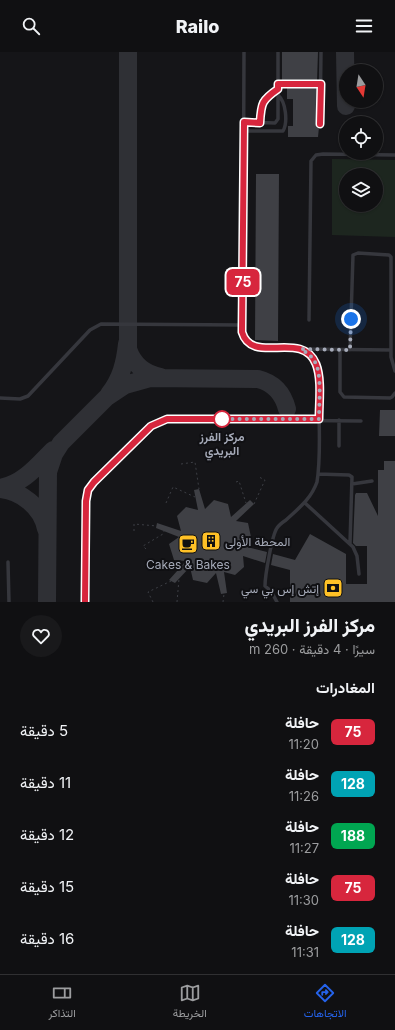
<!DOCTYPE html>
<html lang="ar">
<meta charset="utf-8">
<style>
:root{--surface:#101012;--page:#19191b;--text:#f1f3f6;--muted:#9c9d9f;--line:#303032;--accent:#2563eb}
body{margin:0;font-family:Inter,Vazirmatn,sans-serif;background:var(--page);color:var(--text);direction:rtl;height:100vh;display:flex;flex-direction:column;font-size:15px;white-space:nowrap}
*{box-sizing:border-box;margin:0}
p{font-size:13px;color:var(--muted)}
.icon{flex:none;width:22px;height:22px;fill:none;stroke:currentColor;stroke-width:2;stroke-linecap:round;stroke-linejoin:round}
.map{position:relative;height:550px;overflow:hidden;direction:ltr}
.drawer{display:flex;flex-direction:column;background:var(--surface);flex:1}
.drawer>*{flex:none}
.badge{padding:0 8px;border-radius:6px;font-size:14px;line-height:26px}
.needle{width:26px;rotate:168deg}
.buttons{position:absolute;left:339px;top:12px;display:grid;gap:8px}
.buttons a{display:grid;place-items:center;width:44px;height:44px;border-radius:50%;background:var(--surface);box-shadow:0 1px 3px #0004,0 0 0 1px var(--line);font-size:20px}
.you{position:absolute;width:20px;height:20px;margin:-10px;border:3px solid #fff;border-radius:50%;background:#1a73e8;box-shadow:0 0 0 6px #1a73e833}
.map>.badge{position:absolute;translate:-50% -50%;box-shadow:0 0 0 2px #fff}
h2{padding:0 20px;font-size:15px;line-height:36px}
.round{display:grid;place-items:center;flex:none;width:42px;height:42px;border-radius:21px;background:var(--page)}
.headline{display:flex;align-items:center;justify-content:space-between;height:68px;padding:0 20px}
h1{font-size:19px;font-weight:800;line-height:30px}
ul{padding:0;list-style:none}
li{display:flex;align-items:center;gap:12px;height:52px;padding:0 20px}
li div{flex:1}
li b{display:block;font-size:15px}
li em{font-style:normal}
li .badge{min-width:44px;font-weight:700;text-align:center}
header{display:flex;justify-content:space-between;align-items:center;height:52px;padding:0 20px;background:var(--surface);font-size:18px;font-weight:800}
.tabs{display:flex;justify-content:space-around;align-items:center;height:56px;border-top:1px solid var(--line);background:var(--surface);font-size:11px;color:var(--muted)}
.tabs a{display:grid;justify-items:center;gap:2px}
.tabs .current{color:var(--accent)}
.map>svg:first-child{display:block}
.green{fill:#1d261f;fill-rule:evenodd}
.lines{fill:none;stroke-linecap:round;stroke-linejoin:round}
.taxiway{stroke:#2f3035;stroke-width:18}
.building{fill:#3f4045}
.path{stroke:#3c3e44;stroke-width:1;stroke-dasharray:2 3;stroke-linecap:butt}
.lane{stroke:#36373d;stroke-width:3.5}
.line-casing{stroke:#fff;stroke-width:9}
.line{stroke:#d7263d;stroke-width:6}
.walk{stroke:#a6abb9;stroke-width:4;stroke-dasharray:0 7.2}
.stop-dot{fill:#fff;stroke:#d7263d;stroke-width:2}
.labels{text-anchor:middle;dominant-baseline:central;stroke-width:4;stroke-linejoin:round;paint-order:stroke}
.stop-label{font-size:12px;font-weight:bold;fill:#a6abb9;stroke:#101013}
.poi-label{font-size:12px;fill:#a6abb9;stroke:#101013;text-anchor:start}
</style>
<header><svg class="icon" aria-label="menu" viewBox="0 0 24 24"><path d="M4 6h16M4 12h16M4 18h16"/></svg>Railo<svg class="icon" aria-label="search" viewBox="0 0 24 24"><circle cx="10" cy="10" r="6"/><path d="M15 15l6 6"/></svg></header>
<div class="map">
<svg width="395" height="550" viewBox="0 0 395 550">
<rect width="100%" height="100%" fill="#151518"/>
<!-- green -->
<path class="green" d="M332 107 395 108V185L332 183ZM346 123H376V153H346Z"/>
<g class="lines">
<!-- taxiway -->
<path class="taxiway" d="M128 0V297C133 312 145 322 161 325
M345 0 346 54
M109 342C121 327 125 311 127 292
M0 436C23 432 37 414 53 398
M0 437C21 439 42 455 46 477
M47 550 48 420 54 402 61 391 107 345 125 333 150 326 258 327C274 331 283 341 287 357"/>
</g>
<!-- building -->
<path class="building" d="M282 0H318L317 29H282Z
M287 35H317V72L319 75 318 85H288V74H293V47H287Z
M256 122H279L278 289 255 288Z
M380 358H395V384H379Z
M384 409H395V550H290V518L271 513 273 502 295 508 310 482 346 502V532H367V494H356L353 491 355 443 356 441H367L378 464V418H384Z
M199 437 205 457 214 448 228 452 231 465 250 448 254 452 236 469 248 471 251 485 243 494 267 500 265 511 243 504 244 515 235 523 224 520 227 541 221 542 216 521 207 531 193 528 190 515 175 531 169 528 186 509 174 508 169 492 179 485 156 476 157 471 181 479 177 464 186 455 198 458 194 438Z"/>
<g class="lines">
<!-- path -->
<path class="path" d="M181 412 195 410 199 437
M236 430 239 429 246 451
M166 451 173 435 195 445
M254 452 265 428 259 425
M134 479V472L157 474
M146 497 143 494 163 482 164 479
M153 550 148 540 171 529
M177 550 179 527
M223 550 224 542"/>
<!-- lane -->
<path class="lane" d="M244 0 243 225 242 279C252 312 292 283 311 304 315 308 318 314 319 320 320 331 319 343 319 354 319 379 321 405 317 430 311 447 299 456 286 468 283 470 279 473 277 476 272 483 265 524 265 534L271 539 277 550
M278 32H321
M244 70 275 71 278 67V0
M260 71C261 51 262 48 278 37
M320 72 321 0
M244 79H283C288 70 286 50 278 43
M309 268 311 109 316 103 323 102 395 103
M302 297 391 298
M340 298V340L344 345 390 346 392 345 395 341
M350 298 353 203 358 201 389 203 391 205V305L395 319
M0 346 20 347 28 344 90 278 101 272 242 273
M339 394V368
M318 422 349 423 352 425 350 491
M352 432 372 429
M305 451 353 495 357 504 359 522
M8 510 9 550
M85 550 86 449 88 438 94 430 156 371 167 367 361 369"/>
</g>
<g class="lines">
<!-- line casing -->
<g class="line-casing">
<path id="line" d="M85 550 86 449 88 438 94 430 151 374 167 367H319C319 351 322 327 316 312 302 277 252 314 242 280L244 70 260 71C261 51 262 48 278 37V32H321L320 72"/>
</g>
<!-- line -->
<use href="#line" class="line"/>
<!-- walk -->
<path class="walk" d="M222 367H220H319C319 353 322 321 315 310 312 304 307 301 301 297L350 298 351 267"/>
</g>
<!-- icons -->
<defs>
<g id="building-square" transform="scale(1)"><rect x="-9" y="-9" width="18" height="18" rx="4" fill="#ffc126" stroke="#101013"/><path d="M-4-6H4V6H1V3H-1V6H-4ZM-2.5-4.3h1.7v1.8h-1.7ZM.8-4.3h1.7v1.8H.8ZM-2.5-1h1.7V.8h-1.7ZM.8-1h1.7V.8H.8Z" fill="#111"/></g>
<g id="cafe-square" transform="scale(1)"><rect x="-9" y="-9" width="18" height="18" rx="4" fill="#ffc126" stroke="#101013"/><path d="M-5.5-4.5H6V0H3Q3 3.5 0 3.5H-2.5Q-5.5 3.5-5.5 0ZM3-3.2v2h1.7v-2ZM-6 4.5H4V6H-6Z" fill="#111"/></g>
<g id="bank-square" transform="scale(1)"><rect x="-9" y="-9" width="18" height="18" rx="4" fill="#ffc126" stroke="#101013"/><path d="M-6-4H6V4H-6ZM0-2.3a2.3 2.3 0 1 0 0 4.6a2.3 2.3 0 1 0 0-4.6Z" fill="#111"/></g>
</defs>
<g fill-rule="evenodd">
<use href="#building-square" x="211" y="489"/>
<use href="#cafe-square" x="188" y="492"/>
<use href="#bank-square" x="333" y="536"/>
</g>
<!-- markers -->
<circle class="stop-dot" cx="222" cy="367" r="8"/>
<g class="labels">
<!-- stop labels -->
<g class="stop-label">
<text x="222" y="384">مركز الفرز<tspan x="222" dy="14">البريدي</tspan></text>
</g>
<!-- poi labels -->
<g class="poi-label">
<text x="225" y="489">المحطة الأولى</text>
<text x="188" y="512" text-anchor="middle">Cakes &amp; Bakes</text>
<text x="319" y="536" text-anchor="end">إتش إس بي سي</text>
</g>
</g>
</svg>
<div class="buttons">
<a><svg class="needle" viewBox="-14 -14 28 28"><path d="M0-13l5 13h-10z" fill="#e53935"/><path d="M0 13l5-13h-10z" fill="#9c9d9f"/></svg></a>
<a><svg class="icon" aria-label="locate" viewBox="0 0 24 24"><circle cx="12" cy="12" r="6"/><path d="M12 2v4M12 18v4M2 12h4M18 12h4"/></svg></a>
<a><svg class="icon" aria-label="layers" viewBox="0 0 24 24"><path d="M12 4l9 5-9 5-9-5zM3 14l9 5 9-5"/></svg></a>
</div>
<div class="you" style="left:351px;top:267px"></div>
<b class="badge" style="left:243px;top:230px;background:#d7263d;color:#fff">75</b>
</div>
<section class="drawer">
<div class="headline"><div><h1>مركز الفرز البريدي</h1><p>سيرًا · 4 دقيقة · 260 m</p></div><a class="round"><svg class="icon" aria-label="heart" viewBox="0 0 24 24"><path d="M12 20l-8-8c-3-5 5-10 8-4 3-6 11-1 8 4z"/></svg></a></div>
<h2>المغادرات</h2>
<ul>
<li><span class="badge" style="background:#d7263d;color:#fff">75</span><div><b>حافلة</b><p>11:20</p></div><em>5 دقيقة</em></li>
<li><span class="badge" style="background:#00a3b4;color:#fff">128</span><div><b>حافلة</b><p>11:26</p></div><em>11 دقيقة</em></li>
<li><span class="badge" style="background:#00a651;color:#fff">188</span><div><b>حافلة</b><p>11:27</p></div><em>12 دقيقة</em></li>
<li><span class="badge" style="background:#d7263d;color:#fff">75</span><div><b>حافلة</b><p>11:30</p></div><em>15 دقيقة</em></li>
<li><span class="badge" style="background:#00a3b4;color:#fff">128</span><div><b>حافلة</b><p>11:31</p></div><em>16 دقيقة</em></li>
</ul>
</section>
<nav class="tabs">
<a class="current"><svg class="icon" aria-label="directions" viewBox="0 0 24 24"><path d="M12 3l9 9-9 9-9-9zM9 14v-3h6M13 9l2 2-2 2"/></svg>الاتجاهات</a>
<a><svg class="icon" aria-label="map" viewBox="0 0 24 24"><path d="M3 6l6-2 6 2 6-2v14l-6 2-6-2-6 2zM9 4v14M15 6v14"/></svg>الخريطة</a>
<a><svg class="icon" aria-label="tickets" viewBox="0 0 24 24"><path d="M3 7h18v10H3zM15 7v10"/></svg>التذاكر</a>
</nav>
